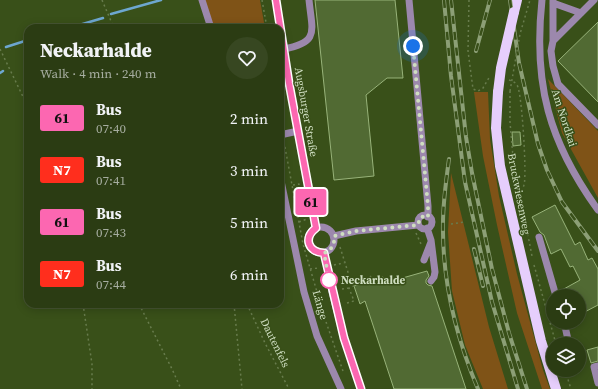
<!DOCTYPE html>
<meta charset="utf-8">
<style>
:root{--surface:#2b3c13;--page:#374721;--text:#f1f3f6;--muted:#a6ada0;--line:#475633}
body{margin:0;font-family:"Source Serif 4",serif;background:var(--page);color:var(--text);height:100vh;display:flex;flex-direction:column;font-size:15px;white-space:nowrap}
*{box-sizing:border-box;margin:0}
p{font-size:13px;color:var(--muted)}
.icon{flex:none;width:22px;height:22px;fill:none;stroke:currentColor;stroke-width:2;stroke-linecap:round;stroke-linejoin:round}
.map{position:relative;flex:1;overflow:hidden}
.details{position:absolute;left:24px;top:24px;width:260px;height:284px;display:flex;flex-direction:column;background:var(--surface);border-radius:12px;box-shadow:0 2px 10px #0003,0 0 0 1px var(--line)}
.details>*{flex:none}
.badge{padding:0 8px;border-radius:3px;font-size:14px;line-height:26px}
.tools{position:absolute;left:546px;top:289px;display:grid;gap:8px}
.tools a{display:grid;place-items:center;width:40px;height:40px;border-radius:50%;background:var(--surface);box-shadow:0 2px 10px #0003,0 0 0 1px var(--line);font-size:20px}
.you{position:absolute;width:20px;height:20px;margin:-10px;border:3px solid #fff;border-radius:50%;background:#1a73e8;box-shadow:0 0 0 6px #1a73e833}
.map>.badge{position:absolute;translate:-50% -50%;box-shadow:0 0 0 2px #fff}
.round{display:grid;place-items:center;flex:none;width:42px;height:42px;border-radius:21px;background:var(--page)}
.head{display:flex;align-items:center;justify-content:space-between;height:68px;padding:0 16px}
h1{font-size:19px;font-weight:800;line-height:30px}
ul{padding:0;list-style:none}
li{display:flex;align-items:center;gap:12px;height:52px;padding:0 16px}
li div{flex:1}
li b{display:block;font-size:15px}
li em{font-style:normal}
li .badge{min-width:44px;font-weight:700;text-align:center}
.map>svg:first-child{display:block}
.green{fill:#7f5317}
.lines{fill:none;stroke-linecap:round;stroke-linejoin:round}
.stream{stroke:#6da7d0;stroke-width:2.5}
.building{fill:#516a33;stroke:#98b37a}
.path{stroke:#687c4d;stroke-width:1.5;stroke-dasharray:2 3;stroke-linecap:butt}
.minor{stroke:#9c88ad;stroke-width:7}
.major{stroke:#e6cefc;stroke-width:10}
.rail-casing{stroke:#8c9f76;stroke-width:4}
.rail{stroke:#395019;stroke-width:2.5;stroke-dasharray:8;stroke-linecap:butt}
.path-bridge{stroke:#687c4d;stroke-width:1.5;stroke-dasharray:2 3;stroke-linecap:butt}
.major-bridge{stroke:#e6cefc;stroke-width:10}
.line-casing{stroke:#fff;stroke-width:9}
.line{stroke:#fc67b1;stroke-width:6}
.walk{stroke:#cfdec1;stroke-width:4;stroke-dasharray:0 7.2}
.stop-dot{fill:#fff;stroke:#fc67b1;stroke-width:2}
.labels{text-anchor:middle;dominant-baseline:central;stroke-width:3;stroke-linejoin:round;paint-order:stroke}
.street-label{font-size:11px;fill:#cfdec1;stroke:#395019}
.stop-label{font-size:11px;font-weight:bold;fill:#cfdec1;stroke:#395019;text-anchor:start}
</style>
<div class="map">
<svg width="598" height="389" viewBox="0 0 598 389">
<rect width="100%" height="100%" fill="#395019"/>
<!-- green -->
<path class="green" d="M203 0H260L265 28H212Z
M548 79 598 131V198L562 133Z
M474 92H488L490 139 499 196 517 274 543 370 550 389H542L517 313 497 225 483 156Z
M451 173 489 327 508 389H483L465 345 452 291 448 232Z"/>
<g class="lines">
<!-- stream -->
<path class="stream" d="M111 14 161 0
M69 28 103 18
M6 47 28 40
M0 73 3 71"/>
</g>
<!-- building -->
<path class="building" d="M315 0H395L403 78H387L366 95 374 176 334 180Z
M598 22V102L558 61Z
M512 132H520L521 145 513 146Z
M555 205 575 245 580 242 588 260 592 258 598 269V305L579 315V296H565L562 290 580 280 573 266 570 267 561 249 551 254 544 235 540 232 532 217Z
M427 271 429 276 426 280V283L428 285 432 286 466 389H394L365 301 360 304 354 286 383 277 385 283Z
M598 347V361L591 363 587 350Z"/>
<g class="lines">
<!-- path -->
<path class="path" d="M102 0 114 28
M262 0 267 28
M469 0 468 51 473 89 478 91 483 88 490 76
M0 49 28 107
M509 80C512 81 515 82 517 85 522 91 527 176 524 185 523 188 521 191 520 194
M510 91V122L515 180 520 194 532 256
M280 116 282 126
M284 142 303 244 324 316 344 374
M293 185 299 184 302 203 295 205
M299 222 307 219
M451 224 464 222
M416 233 421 244
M340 247 352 285
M334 265 344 263
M534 265 556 344
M310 269 318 268
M342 289 349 288
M347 303 354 301 349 288 366 281 371 276
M83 304 92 364V389
M139 304 172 369 181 389
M234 304 242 389
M247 304 265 343 289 389
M565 370 571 389"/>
<!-- minor -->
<path class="minor" d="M202 0 211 28
M276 0 289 83 316 228
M409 0 428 206V217
M542 0C533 84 549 142 598 210
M594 0 553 41 551 51 553 66 558 84 598 125
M553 3 581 13
M553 41V0
M284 49C320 42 312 31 309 0
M280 135 298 131
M280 176 304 292 317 336 341 389
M418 222a7 7 0 1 1 14 0a7 7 0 1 1-14 0Z
M308 240a13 13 0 1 1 26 0a13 13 0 1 1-26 0Z
M427 228 431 240 435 272 434 277 431 281
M334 236 356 231 418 225
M539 237 556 296
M324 253 332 292 344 338 361 389
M424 260 431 242
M564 322 569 344
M598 366 594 367 598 383"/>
<!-- major -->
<path class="major" d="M514 12 517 0
M498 92 496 128 500 166 541 341 556 389"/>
<!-- rail casing -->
<g class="rail-casing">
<path id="rail" d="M444 0 451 76 465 182 492 302 518 389
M451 0 466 137 472 173 492 269 509 333 527 389
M510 0 519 63 538 144 547 170 562 202 598 251
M476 51 490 0
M449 159C446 181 443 202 443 223 442 280 456 337 478 389
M474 249 483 286"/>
</g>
<!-- rail -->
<use href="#rail" class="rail"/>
<!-- path-bridge -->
<path class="path-bridge" d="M510 91 520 34 530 0"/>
<!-- major-bridge -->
<path class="major-bridge" d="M498 92 501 68 514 12"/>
</g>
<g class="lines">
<!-- line casing -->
<g class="line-casing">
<path id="line" d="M276 0 289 83 316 228C303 238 308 252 324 253L344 338 361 389"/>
</g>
<!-- line -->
<use href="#line" class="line"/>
<!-- walk -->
<path class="walk" d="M329 280 324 253C332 250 335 244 334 236L356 231 418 225 420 218 424 216 428 217V206L413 46"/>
</g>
<!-- markers -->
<circle class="stop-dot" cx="329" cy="280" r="8"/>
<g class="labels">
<!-- street labels -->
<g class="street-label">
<text transform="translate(306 112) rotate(80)">Augsburger Straße</text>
<text transform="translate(564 118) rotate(72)">Am Nordkai</text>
<text transform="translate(519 194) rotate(79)">Bruckwiesenweg</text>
<text transform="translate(320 305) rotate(74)">Länge</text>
<text transform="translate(275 343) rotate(64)">Dautenfels</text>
</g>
<!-- stop labels -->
<g class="stop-label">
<text x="341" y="280">Neckarhalde</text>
</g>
</g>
</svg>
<div class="tools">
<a><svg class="icon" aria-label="locate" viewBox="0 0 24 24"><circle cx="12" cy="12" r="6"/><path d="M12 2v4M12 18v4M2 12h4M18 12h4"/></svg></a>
<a><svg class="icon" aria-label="layers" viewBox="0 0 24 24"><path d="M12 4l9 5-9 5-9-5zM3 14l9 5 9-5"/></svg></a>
</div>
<div class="you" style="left:413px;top:46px"></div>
<b class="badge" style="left:311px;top:202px;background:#fc67b1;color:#111">61</b>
<section class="details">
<div class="head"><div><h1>Neckarhalde</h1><p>Walk · 4 min · 240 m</p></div><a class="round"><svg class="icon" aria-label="heart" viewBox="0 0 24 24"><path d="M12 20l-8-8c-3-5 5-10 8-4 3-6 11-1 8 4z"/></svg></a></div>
<ul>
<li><span class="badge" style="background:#fc67b1;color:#111">61</span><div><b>Bus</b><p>07:40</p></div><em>2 min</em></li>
<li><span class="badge" style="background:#ff2e1d;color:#fff">N7</span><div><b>Bus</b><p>07:41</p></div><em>3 min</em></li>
<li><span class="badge" style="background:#fc67b1;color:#111">61</span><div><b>Bus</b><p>07:43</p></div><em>5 min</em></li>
<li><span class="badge" style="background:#ff2e1d;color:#fff">N7</span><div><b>Bus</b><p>07:44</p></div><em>6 min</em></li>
</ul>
</section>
</div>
